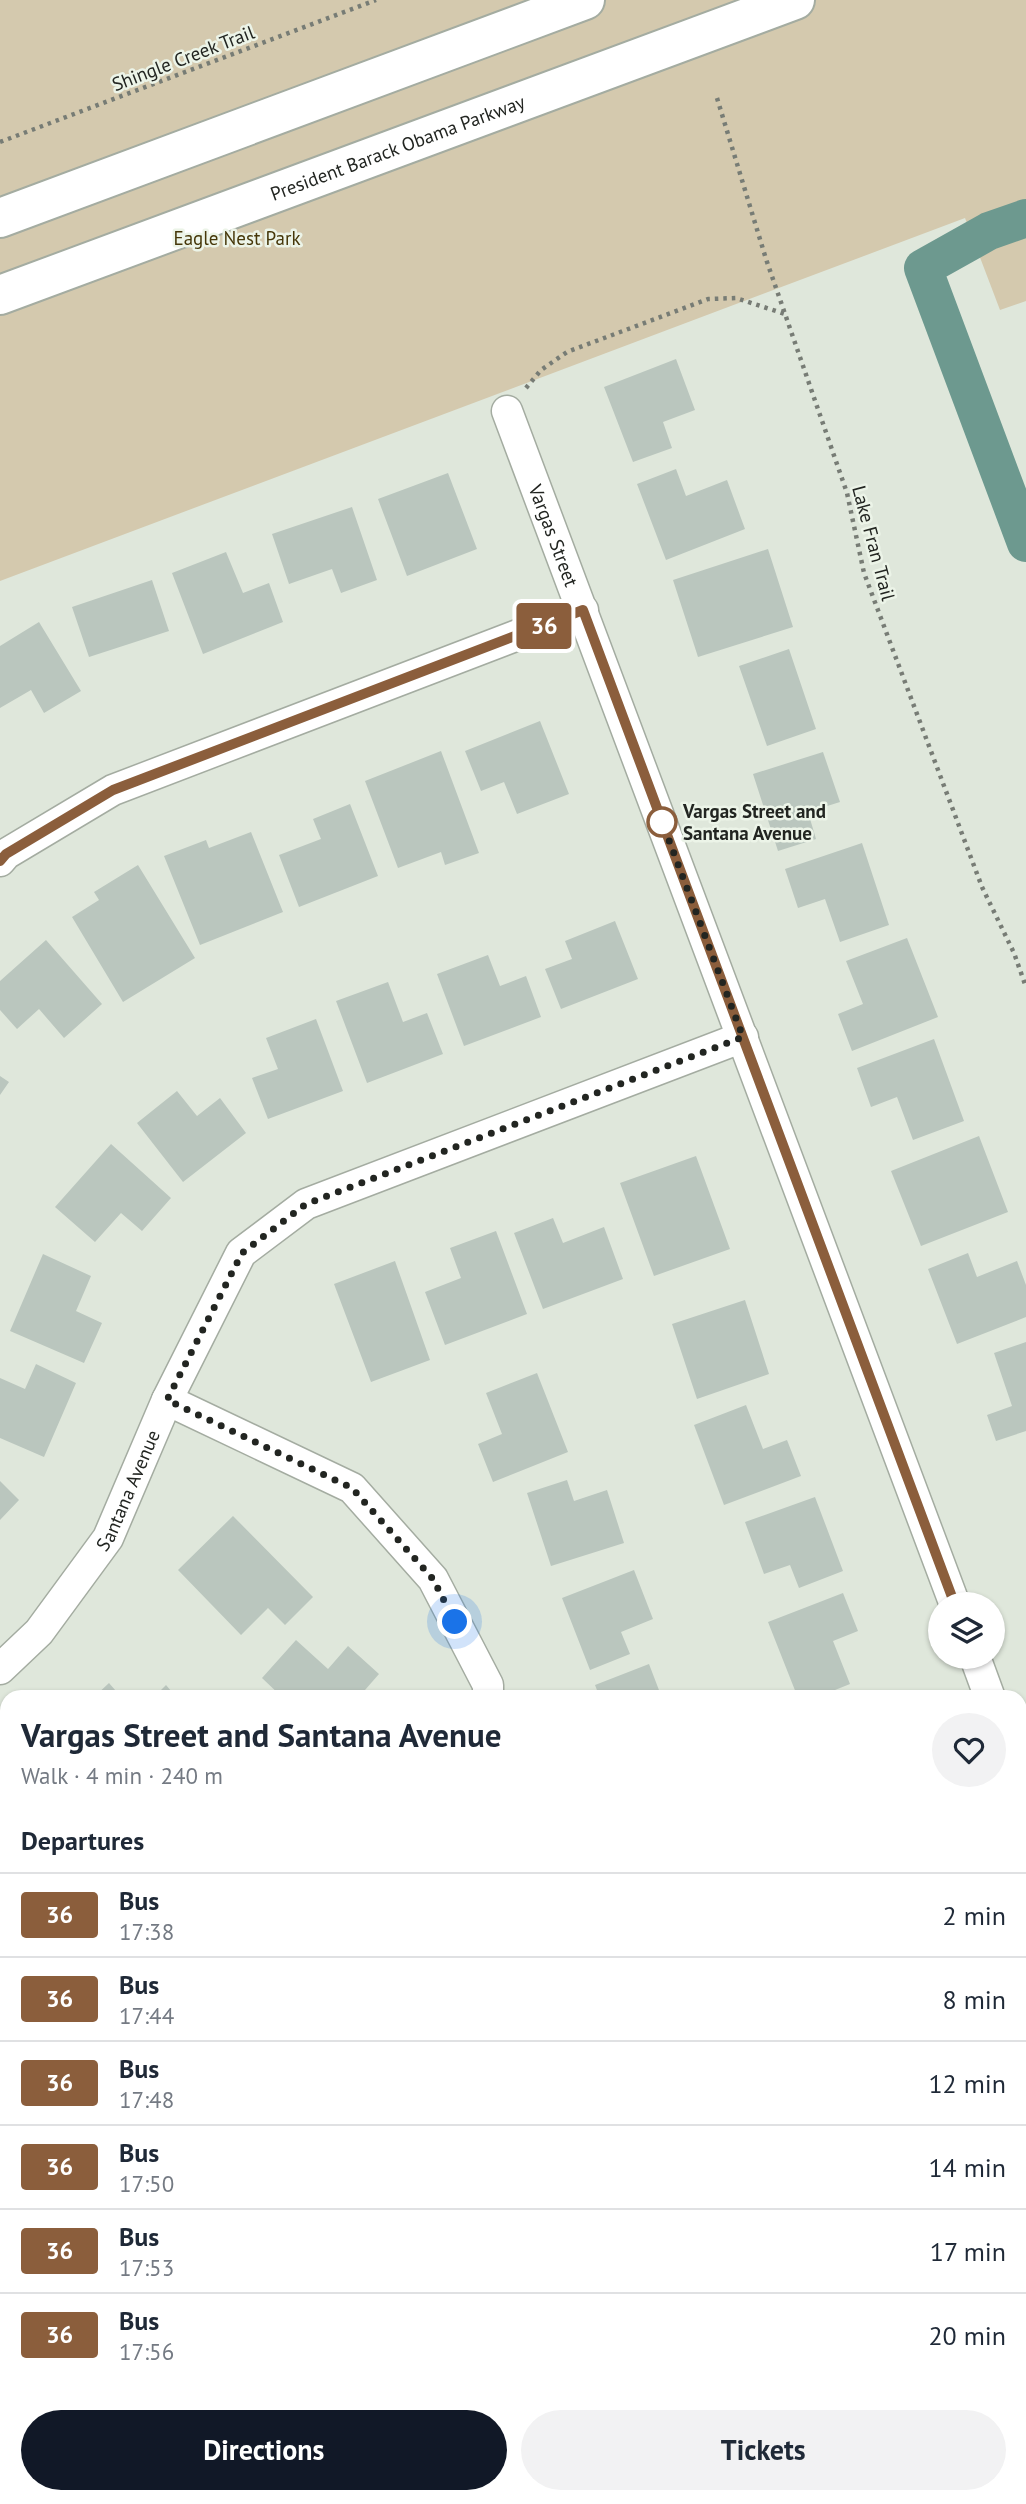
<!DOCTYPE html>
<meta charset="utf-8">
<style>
:root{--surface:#fff;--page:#f2f2f3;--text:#1f2937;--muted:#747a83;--line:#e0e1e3;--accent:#111827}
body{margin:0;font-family:"PT Sans",sans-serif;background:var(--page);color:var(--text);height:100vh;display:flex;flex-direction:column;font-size:26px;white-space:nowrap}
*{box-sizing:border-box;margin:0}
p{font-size:23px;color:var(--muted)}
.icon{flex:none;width:38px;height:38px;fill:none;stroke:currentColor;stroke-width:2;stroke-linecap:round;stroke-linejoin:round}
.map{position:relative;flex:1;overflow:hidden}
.drawer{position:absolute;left:0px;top:1690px;width:1027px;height:814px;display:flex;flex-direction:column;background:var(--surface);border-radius:21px 21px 0 0;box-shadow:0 2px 5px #0004}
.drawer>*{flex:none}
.badge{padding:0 14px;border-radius:5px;font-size:24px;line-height:46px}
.buttons{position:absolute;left:928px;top:1592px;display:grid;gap:14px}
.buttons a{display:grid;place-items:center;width:77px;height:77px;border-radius:50%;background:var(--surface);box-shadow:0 2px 5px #0004;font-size:35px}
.you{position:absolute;width:35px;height:35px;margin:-18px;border:5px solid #fff;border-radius:50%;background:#1a73e8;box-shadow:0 0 0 10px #1a73e833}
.map>.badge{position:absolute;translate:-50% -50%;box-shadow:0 0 0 4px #fff}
h2{padding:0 21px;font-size:26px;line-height:63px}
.round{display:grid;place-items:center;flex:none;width:74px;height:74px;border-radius:37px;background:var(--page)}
.overview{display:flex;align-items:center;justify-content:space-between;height:119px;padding:0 21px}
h1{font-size:33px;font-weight:800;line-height:52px}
.cta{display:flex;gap:14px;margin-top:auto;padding:14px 21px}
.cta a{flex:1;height:80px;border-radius:42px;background:var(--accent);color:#fff;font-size:28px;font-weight:800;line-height:80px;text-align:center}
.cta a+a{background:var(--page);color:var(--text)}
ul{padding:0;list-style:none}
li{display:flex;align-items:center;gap:21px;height:84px;padding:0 21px;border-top:2px solid var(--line)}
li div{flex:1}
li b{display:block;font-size:26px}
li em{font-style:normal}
li .badge{min-width:77px;font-weight:700;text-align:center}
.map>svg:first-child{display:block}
.green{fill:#d4c9ae}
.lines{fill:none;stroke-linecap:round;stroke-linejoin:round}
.canal{stroke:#6d998f;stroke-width:38}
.building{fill:#bac6be}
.minor-casing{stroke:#a4aca1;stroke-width:33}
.tertiary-casing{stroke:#a4aca1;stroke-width:42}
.path{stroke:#777c75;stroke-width:4.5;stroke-dasharray:3.5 5;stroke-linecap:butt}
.minor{stroke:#fff;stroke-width:30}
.tertiary{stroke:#fff;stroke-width:38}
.line-casing{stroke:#fff;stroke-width:16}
.line{stroke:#8b5e3c;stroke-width:10}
.walk{stroke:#222521;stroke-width:7;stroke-dasharray:0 12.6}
.stop-dot{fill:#fff;stroke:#8b5e3c;stroke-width:3.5}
.labels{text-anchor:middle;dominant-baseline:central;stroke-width:5;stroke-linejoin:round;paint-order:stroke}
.street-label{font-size:19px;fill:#222521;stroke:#ecf4e8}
.park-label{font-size:19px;fill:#463709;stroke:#ecf4e8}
.stop-label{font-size:19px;font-weight:bold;fill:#222521;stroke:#ecf4e8;text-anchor:start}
</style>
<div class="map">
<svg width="1026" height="2504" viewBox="0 0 1026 2504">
<rect width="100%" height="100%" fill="#dfe7db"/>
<!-- green -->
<path class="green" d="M0 0H1026V301L1000 310 965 218 0 581Z"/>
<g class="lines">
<!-- canal -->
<path class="canal" d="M1026 218 989 231 923 268 1026 543"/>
</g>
<!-- building -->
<path class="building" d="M676 359 695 410 663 422 672 448 633 462 604 387Z
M676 469 686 496 727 480 745 529 666 560 637 484Z
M448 473 477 549 407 576 378 499Z
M352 507 377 580 341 593 332 569 289 584 272 534Z
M768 549 793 627 698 657 673 580Z
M226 552 243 593 269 583 283 622 203 654 172 573Z
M152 580 169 631 89 657 72 607Z
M39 622 81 691 44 713 31 690 0 708V646Z
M789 649 816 729 767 746 739 666Z
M540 721 569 794 517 814 504 782 481 791 465 751Z
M441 751 479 853 445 865 441 852 398 868 365 781Z
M823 752 840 802 808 812 816 839 778 851 753 774Z
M350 804 378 876 299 907 279 855 321 839 313 819Z
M251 832 283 912 200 945 164 856 206 840 209 848Z
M862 843 889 925 840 942 825 899 798 908 785 869Z
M138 865 195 958 123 1002 72 917 99 900 94 892Z
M615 921 638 979 561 1009 545 969 572 959 565 941Z
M907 938 938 1017 852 1051 838 1014 863 1004 846 961Z
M46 940 102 1004 64 1038 39 1009 17 1029 0 1010V981Z
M488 955 500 986 526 976 541 1017 464 1046 437 974Z
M388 982 403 1022 427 1013 443 1054 367 1083 336 1001Z
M316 1019 343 1091 268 1119 252 1078 278 1069 266 1038Z
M934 1039 964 1121 913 1140 897 1097 871 1107 857 1068Z
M0 1076 9 1082 0 1095Z
M177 1091 197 1116 220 1098 246 1133 183 1182 137 1123Z
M979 1136 1008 1212 921 1246 891 1171Z
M111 1144 171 1198 142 1231 121 1213 95 1242 55 1207Z
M696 1156 730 1249 654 1276 620 1183Z
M553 1218 563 1243 604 1227 623 1279 543 1309 514 1233Z
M496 1231 527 1314 445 1345 425 1292 461 1278 450 1248Z
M968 1253 977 1277 1017 1261 1026 1285V1317L957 1344 928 1269Z
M43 1254 91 1276 76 1311 102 1323 84 1363 10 1331Z
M395 1261 430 1360 371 1382 334 1284Z
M745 1300 769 1374 697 1399 672 1324Z
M1026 1342V1431L996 1441 987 1415 1012 1406 994 1353Z
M36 1364 76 1383 44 1457 0 1438V1378L25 1389Z
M537 1373 568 1452 493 1482 478 1444 502 1434 486 1393Z
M746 1405 763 1449 787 1440 801 1476 724 1505 694 1425Z
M567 1480 574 1501 607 1490 624 1543 551 1566 527 1493Z
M0 1481 19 1500 0 1520Z
M815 1497 843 1571 799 1588 790 1565 764 1574 745 1522Z
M233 1516 313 1597 285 1625 268 1608 241 1635 178 1570Z
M634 1570 653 1619 621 1632 630 1654 590 1670 562 1598Z
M843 1593 858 1631 833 1641 850 1684 815 1698H798L768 1622Z
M296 1640 328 1669 348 1646 379 1674 358 1698H283L262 1678Z
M649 1664 662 1698H600L595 1685Z
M109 1683 122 1698H93Z
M166 1685 177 1698H153Z
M7 1828V1892L0 1895V1832Z
M7 2071V2107L0 2088V2073Z
M1020 2207 1026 2221V2294L1020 2296Z
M1026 2398V2491L1020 2493V2400Z
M199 2497H282L285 2504H202Z
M816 2497H843L846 2504H799Z
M863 2497H957L960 2504H866Z"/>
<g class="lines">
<!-- minor casing -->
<g class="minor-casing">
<g id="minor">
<path id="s1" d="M507 411 955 1605"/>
<path d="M0 861 6 854 113 790 583 610"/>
<path d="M167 1400 352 1488 433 1579 488 1685V1698"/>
<path d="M975 1657 990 1698"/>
<path id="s2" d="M0 1669 39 1632 108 1538 167 1400 241 1253 306 1204 743 1037"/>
<path d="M1020 1779 1026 1794"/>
<path d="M1020 2103 1026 2100"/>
<path d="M0 2214 7 2211"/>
<path d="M378 2497 381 2504"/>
</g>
</g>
<!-- tertiary casing -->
<g class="tertiary-casing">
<g id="tertiary">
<path d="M0 218 585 0"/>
<path id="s3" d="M0 295 795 0"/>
</g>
</g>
<!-- path -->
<path class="path" d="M717 98 766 259 847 493 864 573 982 887 1014 953 1026 987
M0 142 376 0
M526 388 541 370 567 352 708 299 736 298 785 314"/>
<!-- minor -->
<use href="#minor" class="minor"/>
<!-- tertiary -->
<use href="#tertiary" class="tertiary"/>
</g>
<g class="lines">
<!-- line casing -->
<g class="line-casing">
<path id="line" d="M0 861 6 854 113 790 583 610 955 1605"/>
</g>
<!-- line -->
<use href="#line" class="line"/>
<!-- walk -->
<path class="walk" d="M455 1622 433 1579 352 1488 167 1400 242 1253 306 1204 743 1037 658 811 662 822"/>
</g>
<!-- markers -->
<circle class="stop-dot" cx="662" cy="822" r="14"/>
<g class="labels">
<!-- street labels -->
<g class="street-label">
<text transform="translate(183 58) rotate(-21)">Shingle Creek Trail</text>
<text stroke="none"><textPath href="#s3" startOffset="424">President Barack Obama Parkway</textPath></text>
<text stroke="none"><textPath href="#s1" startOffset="133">Vargas Street</textPath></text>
<text transform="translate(874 543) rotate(75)">Lake Fran Trail</text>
<text stroke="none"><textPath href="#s2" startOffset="222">Santana Avenue</textPath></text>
</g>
<!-- park labels -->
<g class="park-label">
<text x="237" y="238">Eagle Nest Park</text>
</g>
<!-- stop labels -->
<g class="stop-label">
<text x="683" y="811">Vargas Street and<tspan x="683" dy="22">Santana Avenue</tspan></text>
</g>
</g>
</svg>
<div class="buttons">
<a><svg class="icon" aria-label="layers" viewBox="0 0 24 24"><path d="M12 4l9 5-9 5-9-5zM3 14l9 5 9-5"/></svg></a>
</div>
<div class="you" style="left:455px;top:1622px"></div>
<b class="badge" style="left:544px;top:626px;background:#8b5e3c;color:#fff">36</b>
<section class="drawer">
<div class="overview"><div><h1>Vargas Street and Santana Avenue</h1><p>Walk · 4 min · 240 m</p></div><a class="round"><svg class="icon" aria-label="heart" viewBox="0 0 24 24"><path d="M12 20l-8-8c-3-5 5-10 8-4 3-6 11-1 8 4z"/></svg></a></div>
<h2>Departures</h2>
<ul>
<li><span class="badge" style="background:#8b5e3c;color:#fff">36</span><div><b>Bus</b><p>17:38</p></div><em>2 min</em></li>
<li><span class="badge" style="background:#8b5e3c;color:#fff">36</span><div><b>Bus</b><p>17:44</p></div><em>8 min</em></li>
<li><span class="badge" style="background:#8b5e3c;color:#fff">36</span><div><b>Bus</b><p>17:48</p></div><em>12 min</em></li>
<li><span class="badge" style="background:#8b5e3c;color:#fff">36</span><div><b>Bus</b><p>17:50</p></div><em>14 min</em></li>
<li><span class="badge" style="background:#8b5e3c;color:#fff">36</span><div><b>Bus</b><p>17:53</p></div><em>17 min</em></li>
<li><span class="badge" style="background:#8b5e3c;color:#fff">36</span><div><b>Bus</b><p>17:56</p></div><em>20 min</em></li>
</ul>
<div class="cta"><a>Directions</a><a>Tickets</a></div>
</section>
</div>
